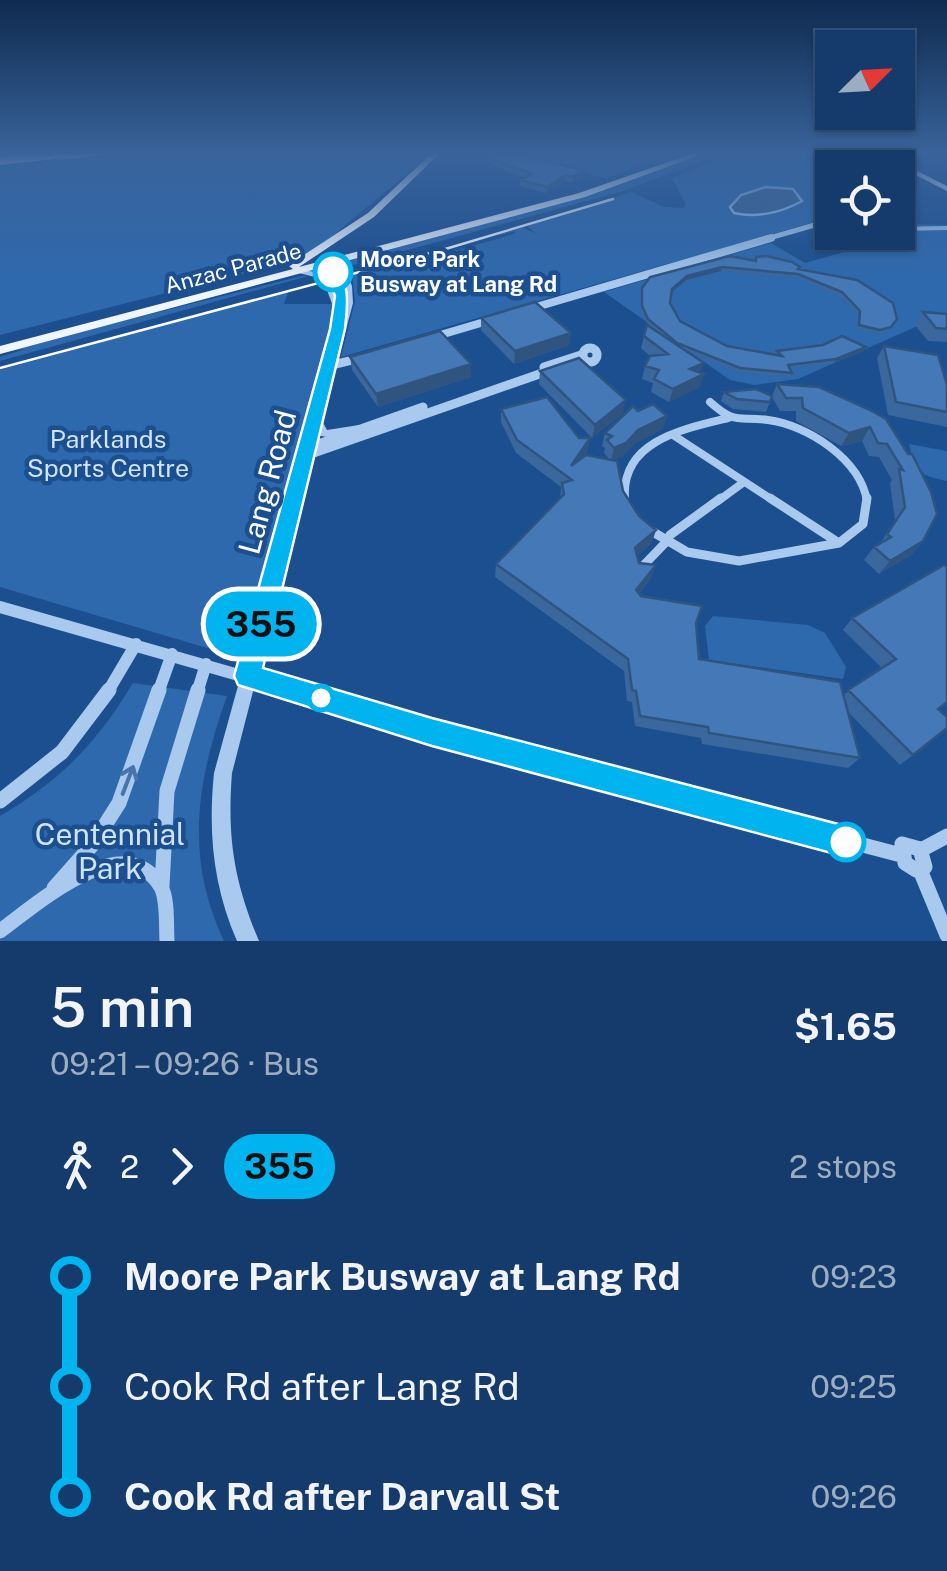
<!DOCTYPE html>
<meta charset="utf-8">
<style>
:root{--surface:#143b6b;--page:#1d4271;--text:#f1f3f6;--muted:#9dadc1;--line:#33557e}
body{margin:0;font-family:"Public Sans",sans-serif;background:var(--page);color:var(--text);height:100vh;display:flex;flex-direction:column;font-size:38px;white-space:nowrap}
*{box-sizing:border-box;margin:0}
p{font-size:32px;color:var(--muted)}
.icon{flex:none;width:55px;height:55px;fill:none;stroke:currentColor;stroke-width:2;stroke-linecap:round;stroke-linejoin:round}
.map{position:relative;height:941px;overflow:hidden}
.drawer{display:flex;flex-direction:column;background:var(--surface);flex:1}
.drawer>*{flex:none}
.badge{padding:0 20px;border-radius:32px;font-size:35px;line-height:65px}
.needle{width:65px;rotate:66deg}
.tools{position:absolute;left:815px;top:30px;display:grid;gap:20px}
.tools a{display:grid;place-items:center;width:100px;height:100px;border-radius:0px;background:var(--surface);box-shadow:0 2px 8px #0004,0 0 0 2px var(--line);font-size:50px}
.map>.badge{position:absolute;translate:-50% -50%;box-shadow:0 0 0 5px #fff}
.legs{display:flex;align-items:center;gap:15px;height:110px;padding:0 50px;font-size:32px}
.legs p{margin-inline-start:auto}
.headline{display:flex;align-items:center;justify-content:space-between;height:170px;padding:0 50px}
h1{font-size:55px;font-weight:600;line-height:75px}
ul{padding:0 50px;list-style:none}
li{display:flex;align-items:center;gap:35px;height:110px;font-size:38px}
li i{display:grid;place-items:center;width:15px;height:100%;margin:0 12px;background:currentColor}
li i::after{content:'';width:25px;height:25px;margin:-12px;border:8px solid;border-radius:50%;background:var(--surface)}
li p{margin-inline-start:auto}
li:first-child i{background:linear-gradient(#0000 50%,currentColor 0)}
li:last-child i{background:linear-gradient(currentColor 50%,#0000 0)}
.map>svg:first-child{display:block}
.green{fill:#2e69ad}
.water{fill:#3c6290;stroke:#9cc4f0;stroke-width:2.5}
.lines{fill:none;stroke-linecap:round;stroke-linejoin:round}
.pedestrian-far3{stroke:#a9c9ee;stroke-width:4}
.pedestrian-far2{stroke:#a9c9ee;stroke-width:5}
.pedestrian-far1{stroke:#a9c9ee;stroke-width:8}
.pedestrian{stroke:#a9c9ee;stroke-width:9}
.minor-far4{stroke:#a9c9ee;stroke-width:5}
.minor-far3{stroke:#a9c9ee;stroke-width:8}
.minor-far2{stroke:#a9c9ee;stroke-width:9}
.minor-far1{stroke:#a9c9ee;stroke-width:12}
.minor{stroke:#a9c9ee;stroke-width:15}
.tertiary{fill:#a9c9ee;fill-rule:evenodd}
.secondary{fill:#d6e6fa;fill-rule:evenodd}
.primary{fill:#f0f6ff;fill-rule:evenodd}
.motorway{fill:#fff;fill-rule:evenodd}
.tram{stroke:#fff;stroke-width:2.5}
.wall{fill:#3a679d}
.shaded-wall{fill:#305480}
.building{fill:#4478b7;stroke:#305480;stroke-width:2.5}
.oneway{stroke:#4674ac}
.line-1{fill:#00b5ef;stroke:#fff;stroke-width:2.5}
.stop-1-dot{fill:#fff;stroke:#00b5ef;stroke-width:5}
.labels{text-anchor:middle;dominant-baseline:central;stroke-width:9;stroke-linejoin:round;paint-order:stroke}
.far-stop-label{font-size:22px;font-weight:bold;fill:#fff;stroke:#1b4f8f;text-anchor:start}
.far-street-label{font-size:22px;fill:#fff;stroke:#1b4f8f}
.park-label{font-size:25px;fill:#cfe3fa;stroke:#1b4f8f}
.near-street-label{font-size:30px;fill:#fff;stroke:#1b4f8f}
.near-park-label{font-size:30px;fill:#cfe3fa;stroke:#1b4f8f}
</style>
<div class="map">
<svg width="947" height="941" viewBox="0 0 947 941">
<rect width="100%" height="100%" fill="#1b4f8f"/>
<!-- green -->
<path class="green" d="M171 152H431C407 178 327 234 318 255L0 335V165Z
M495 152H683L606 178Z
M710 152H727L620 192 349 266 351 260 358 258 586 196Z
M739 152H868L903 170 832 168V217L341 357 355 301 352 275 432 253 436 256 514 234 516 231 496 236 522 227 536 234 527 226 631 192 664 207 683 208 686 205 672 178Z
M898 224 947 225V313L798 379 754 385 730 380 604 292 771 243 805 263 844 252 843 238 833 232H898Z
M302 276H308L0 361V357L25 349 0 352Z
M289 290 284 304H334L337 311 238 657 0 587V370Z
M909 444 947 451V481C920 476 915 471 909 444Z
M713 616 808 625 825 633 846 667 843 679 709 660 705 626Z
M133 683 227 696C197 780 184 857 224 941H0V816C61 780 96 744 133 683Z"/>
<!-- water -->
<path class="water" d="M766 187 793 189 802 201C781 213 756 218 734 213L730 207 741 195Z"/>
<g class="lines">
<!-- pedestrian-far3 -->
<path class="pedestrian-far3" d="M898 229 947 228
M848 240 867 232"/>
<!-- pedestrian-far2 -->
<path class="pedestrian-far2" d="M846 243 849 238"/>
<!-- pedestrian-far1 -->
<path class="pedestrian-far1" d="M710 402C736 425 737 416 768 420 807 425 860 459 867 501
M673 435 774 501
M625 498C621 441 683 429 728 418
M718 501 744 482"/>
<!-- pedestrian -->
<path class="pedestrian" d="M770 498 839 543
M648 529 687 552 739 561 839 543 863 524 867 498
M670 535 721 498
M640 569 667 541"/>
<!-- minor-far4 -->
<path class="minor-far4" d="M898 172 911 171
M762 240 832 220"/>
<!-- minor-far3 -->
<path class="minor-far3" d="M526 310 771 238
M430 338 491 320"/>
<!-- minor-far2 -->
<path class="minor-far2" d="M583 355a7 7 0 1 1 14 0a7 7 0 1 1-14 0Z
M328 366 361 358
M544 367 581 355
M307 448 423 407
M305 456 551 370"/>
<!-- minor-far1 -->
<path class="minor-far1" d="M0 607 302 693
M107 693 136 644
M158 693 172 654
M197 693 206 664"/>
<!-- minor -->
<path class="minor" d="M293 690 432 732 901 855
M0 801 62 752 109 690
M902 844 920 849 925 867 916 870 905 863Z
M921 850 947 836
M920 870 947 935
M162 886 167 791 198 690
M54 888 93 844 119 803 159 690
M0 931C36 905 124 825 161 887 168 900 166 925 167 941"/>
<!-- tertiary -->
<path class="tertiary" d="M335 259 342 261 352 286 353 303 322 421 327 430 359 425 365 429C355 436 330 440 319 435L232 773C227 838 234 881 259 941H237C213 886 208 832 214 773L311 421 309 419 312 416 340 315 335 312 323 279 295 272 299 269 330 275 343 307 344 286 334 261Z"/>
<!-- secondary -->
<path class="secondary" d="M870 152H879L947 186V191Z"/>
<!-- primary -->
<path class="primary" d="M37 152H68L0 160V156Z
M98 152H132L58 160 54 158Z
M433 152H441L374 217 299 267 579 193 697 152H708L585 197 0 354V346L293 269 289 266 290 264 368 213Z"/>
<!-- motorway -->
<path class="motorway" d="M81 152H119L0 165V159Z
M709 152 705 155 701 153V152Z
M876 152H886L915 167 908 169Z"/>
<!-- tram -->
<path class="tram" d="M0 368 442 250 613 199"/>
</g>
<!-- wall -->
<path class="wall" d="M488 157 583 176 572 183 564 181 546 193 520 186 521 180 525 178 488 163Z
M710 260 798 269 857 280 889 331 878 334 857 328 858 315 840 296 797 278 721 271 686 280 671 293 670 303 680 321 727 346 776 355 777 351H864L834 363 789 368 792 373 790 377 739 372 683 349 700 373V387L669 402 651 392 653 383 642 379 645 366 650 356 641 348 647 325 665 338 647 323 641 310 642 288Z
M923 312 947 314V342L928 341 915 325Z
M481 318 571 333 569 345 514 364 481 330Z
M884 346 947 385V427L888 415 877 358Z
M350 357 471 377 378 407 352 370Z
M540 371 623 413 592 438 539 384Z
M777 384 819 387 908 454 923 541 912 554 879 574 864 560 874 547 880 544 895 520 890 483 892 480 879 457 869 456 862 441 841 446 796 421V411H780L772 397 766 412 733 409 721 401 724 392 772 396Z
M501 409 579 438H590L587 452 583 457 609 459 604 453 605 448 602 446 605 433 663 429 635 443 623 456 613 460 623 491 652 543 637 556 639 563 651 578 639 593 696 623 699 659 843 695 882 668 843 630 852 618 947 703 938 710 913 755 900 765 848 712 860 758 848 768 702 744 701 738 635 726 632 702 627 701 624 671 495 577 496 564 560 499 561 487 516 453 501 422Z"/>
<!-- shaded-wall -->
<path class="shaded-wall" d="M583 170V176L572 183 573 177Z
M565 175 564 181 546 193 547 187Z
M722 267 721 271 686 280 671 293 672 289 687 276Z
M571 333 569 345 514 364 515 351Z
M866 347 864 351 834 363 836 359Z
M704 363 699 376 690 369Z
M471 364V377L378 407 376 394Z
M704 374 700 387 669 402 673 389Z
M626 400 623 413 592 438 595 425Z
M667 416 663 429 635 443 623 456 611 461 614 448 638 430Z
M870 427 862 441 841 446 849 433Z
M590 438 587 452 569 479 571 466Z
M656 530 652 543 631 561 635 548Z
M923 541 912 554 879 574 890 561Z
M656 565 651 578 631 602 636 590Z"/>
<!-- building -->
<path class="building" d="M498 152H510L583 170 573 177 565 175 547 187 521 180 532 174 488 157Z
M730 256 756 261V257L766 256 792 262 800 267 798 269 857 280 893 303 897 319 891 327 880 330 859 325 860 311 842 292 798 274 722 267 687 276 672 289 670 303 680 321 727 346 782 356 777 351 823 345 842 336 866 347 836 359 788 365 792 373 740 368 677 343 648 319 642 306V288L650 277Z
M535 302 571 333 515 351 481 318Z
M923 312 947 314V329L936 328Z
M647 325 704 363 690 369 704 374 673 389 654 379 659 370 645 366 650 356 668 354 644 336Z
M440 331 471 364 376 394 350 357Z
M884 346 938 355 947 385V412L896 402Z
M579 358 626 400 595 425 540 371Z
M777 384 819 387 870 410 886 419 908 454H912L931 492 937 514 923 541 890 561 874 547 891 537 887 534 905 507 899 469 903 470 887 444 878 443 870 427 849 433 803 408 802 398H786Z
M756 389 772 396 770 402 737 399 724 392Z
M547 397 579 438H590L571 466 586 455 617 461 623 491 639 516 656 530 635 548 639 563 656 565 636 590 641 596 702 606 696 623 699 659 840 682 860 758 709 733 708 727 640 716 636 691 632 690 628 659 496 564 564 494 562 483 572 480 517 440 501 409Z
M653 404 667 416 638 430 626 443 614 448 607 440 612 436 605 433 633 406 638 411Z
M944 565 947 567V702L938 709 947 717V728L913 755 848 690 896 659 852 618Z"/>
<!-- one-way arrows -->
<defs><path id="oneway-shaft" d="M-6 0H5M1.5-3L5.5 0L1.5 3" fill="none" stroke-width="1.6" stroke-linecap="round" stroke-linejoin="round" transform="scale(2.5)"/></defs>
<use class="oneway" href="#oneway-shaft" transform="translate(128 780) rotate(-69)"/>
<!-- sky -->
<linearGradient id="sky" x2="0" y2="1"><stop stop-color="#0f2b4f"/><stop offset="0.54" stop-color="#39639b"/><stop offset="1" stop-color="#39639b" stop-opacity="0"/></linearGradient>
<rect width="947" height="284" fill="url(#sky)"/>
<!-- line-1 -->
<path class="line-1" d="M333 268C352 282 347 307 345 329L263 668 432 718 846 826 857 831 861 842 857 853 846 857 432 746 238 685 234 676 330 329 335 296 326 272Z"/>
<!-- markers -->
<g class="stop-1-dot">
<circle cx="333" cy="272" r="18"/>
<circle cx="321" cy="698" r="12"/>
<circle cx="846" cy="842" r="18"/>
</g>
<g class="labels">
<!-- far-stop labels -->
<g class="far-stop-label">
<text x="360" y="259">Moore Park<tspan x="360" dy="25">Busway at Lang Rd</tspan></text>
</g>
<!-- far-street labels -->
<g class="far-street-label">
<text transform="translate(233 268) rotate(-15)">Anzac Parade</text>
</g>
<!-- park labels -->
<g class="park-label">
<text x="108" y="439">Parklands<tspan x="108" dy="29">Sports Centre</tspan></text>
</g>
<!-- near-street labels -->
<g class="near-street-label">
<text transform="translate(267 482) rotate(-75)">Lang Road</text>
</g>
<!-- near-park labels -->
<g class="near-park-label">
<text x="110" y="834">Centennial<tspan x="110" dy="34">Park</tspan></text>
</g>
</g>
</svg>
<div class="tools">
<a><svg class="needle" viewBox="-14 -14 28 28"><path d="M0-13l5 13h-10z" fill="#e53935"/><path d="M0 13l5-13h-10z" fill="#9dadc1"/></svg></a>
<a><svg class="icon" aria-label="locate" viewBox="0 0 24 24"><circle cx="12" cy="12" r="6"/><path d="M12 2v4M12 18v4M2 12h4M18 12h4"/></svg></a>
</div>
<b class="badge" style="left:261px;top:624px;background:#00b5ef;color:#111">355</b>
</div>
<section class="drawer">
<div class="headline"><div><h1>5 min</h1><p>09:21 – 09:26 · Bus</p></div><b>$1.65</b></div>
<div class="legs"><svg class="icon" aria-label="walk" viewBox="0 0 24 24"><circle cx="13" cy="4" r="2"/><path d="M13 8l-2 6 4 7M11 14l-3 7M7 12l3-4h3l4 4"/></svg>2<svg class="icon" aria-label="forward" viewBox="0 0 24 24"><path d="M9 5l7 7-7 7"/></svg><b class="badge" style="background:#00b5ef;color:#111">355</b><p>2 stops</p></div>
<ul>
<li><i style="color:#00b5ef"></i><b>Moore Park Busway at Lang Rd</b><p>09:23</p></li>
<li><i style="color:#00b5ef"></i><span>Cook Rd after Lang Rd</span><p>09:25</p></li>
<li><i style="color:#00b5ef"></i><b>Cook Rd after Darvall St</b><p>09:26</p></li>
</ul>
</section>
